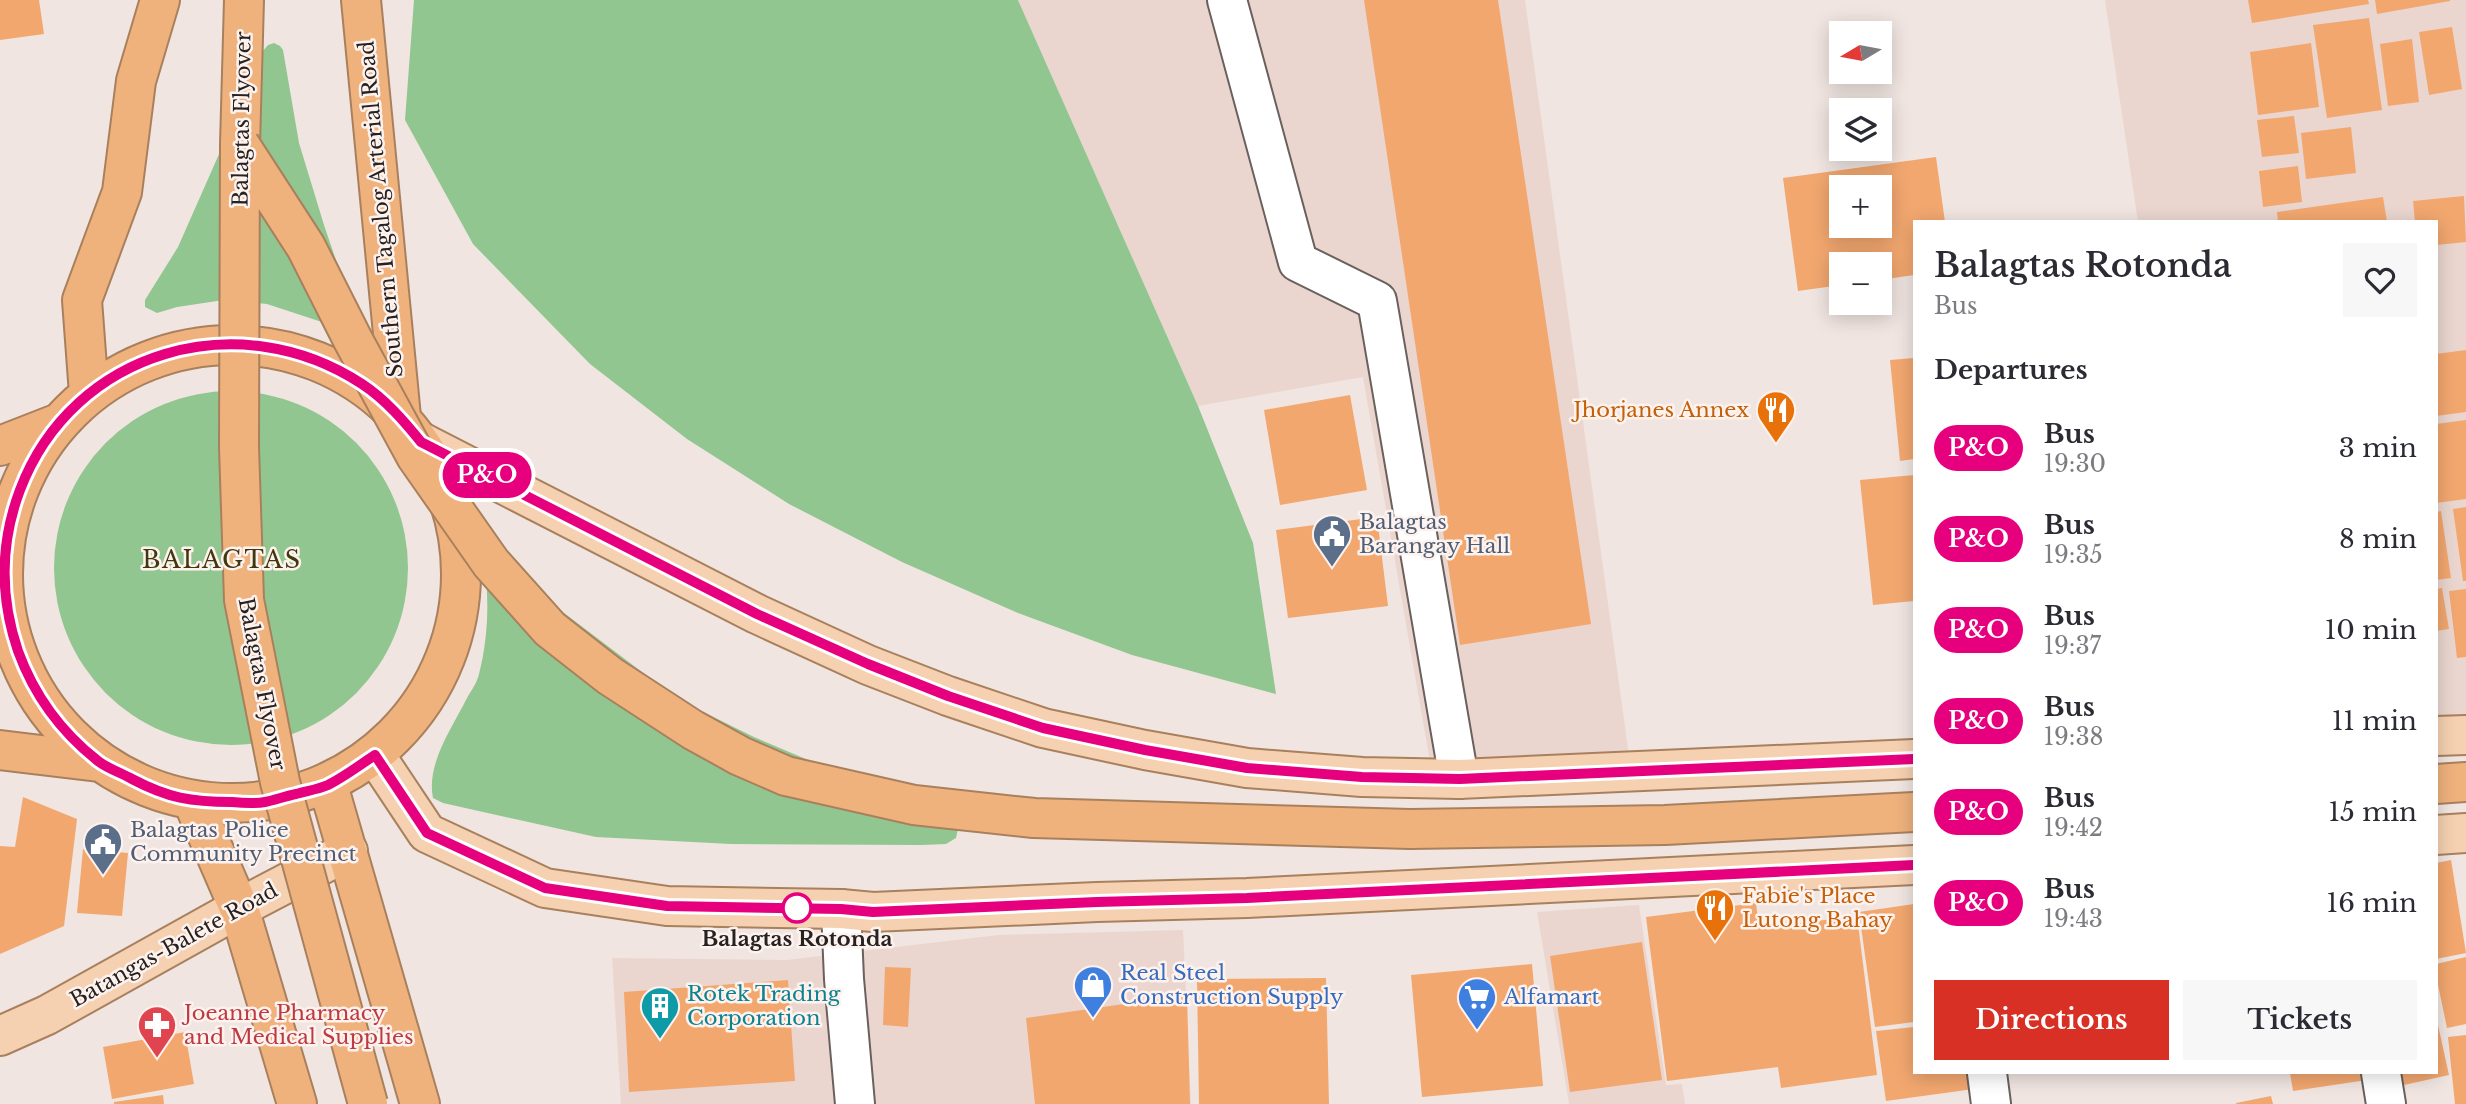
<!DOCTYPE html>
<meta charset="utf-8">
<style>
:root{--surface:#fff;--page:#f7f7f7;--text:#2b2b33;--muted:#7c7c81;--accent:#d93025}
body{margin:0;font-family:"Libre Baskerville",serif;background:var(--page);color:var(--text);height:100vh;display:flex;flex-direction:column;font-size:26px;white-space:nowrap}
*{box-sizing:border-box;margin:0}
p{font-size:23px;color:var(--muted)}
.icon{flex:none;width:38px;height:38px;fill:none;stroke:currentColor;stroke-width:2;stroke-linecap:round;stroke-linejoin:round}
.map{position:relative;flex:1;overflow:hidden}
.side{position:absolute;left:1913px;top:220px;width:525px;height:854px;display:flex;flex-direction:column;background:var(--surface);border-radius:0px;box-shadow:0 4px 18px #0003}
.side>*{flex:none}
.badge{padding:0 14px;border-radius:23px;font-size:24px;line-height:46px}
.needle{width:46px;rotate:260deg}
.tools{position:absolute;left:1829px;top:21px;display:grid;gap:14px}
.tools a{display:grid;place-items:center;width:63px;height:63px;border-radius:0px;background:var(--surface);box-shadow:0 4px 18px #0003;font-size:35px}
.map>.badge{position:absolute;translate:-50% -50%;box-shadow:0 0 0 4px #fff}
h2{padding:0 21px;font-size:26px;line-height:63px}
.round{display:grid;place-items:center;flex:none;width:74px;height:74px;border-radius:0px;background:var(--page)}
.head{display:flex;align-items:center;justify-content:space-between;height:119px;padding:0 21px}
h1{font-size:33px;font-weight:600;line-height:52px}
.primary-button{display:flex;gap:14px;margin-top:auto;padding:14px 21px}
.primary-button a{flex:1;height:80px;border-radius:0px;background:var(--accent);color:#fff;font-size:28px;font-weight:600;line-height:80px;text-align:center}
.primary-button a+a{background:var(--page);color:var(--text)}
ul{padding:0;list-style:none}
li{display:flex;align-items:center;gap:21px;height:91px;padding:0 21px}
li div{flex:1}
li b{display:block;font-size:26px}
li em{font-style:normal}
li .badge{min-width:77px;font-weight:700;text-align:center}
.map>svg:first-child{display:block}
.built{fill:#ead6cf}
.green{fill:#92c690}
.building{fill:#f2a76f;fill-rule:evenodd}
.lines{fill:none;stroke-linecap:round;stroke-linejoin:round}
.minor-casing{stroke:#6a605d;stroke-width:42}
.major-casing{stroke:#a9805d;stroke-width:42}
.highway-casing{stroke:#a9805d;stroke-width:42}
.minor{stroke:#fff;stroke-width:38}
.major{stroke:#f5d1b1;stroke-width:38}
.highway{stroke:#efb27d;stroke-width:38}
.highway-bridge-casing{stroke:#a9805d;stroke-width:42;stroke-linecap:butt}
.highway-bridge{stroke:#efb27d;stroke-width:38}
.line-casing{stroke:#fff;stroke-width:16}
.line{stroke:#e6007e;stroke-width:10}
.stop-dot{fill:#fff;stroke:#e6007e;stroke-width:3.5}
.labels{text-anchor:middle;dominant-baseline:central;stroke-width:5;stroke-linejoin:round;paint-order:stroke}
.street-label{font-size:21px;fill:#262221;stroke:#fef2ee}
.food-label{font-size:21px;fill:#c56008;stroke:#fef2ee;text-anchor:end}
.service-label{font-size:21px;fill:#4e5e75;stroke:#fef2ee;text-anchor:start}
.stop-label{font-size:21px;font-weight:bold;fill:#262221;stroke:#fef2ee}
.shop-label{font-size:21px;fill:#366cbe;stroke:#fef2ee;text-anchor:start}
.culture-label{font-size:21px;fill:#0d838f;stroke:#fef2ee;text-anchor:start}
.health-label{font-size:21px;fill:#be3a42;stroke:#fef2ee;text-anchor:start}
.quarter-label{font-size:24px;letter-spacing:2px;fill:#42380e;stroke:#fef2ee}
</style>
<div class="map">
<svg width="2466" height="1104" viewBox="0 0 2466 1104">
<rect width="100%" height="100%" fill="#f0e5e1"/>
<!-- built -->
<path class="built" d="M1018 0H1525L1629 756 1430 762 1363 377 1198 406Z
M2105 0H2466V715L2436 717V222H2138Z
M1639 905 1666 1085 1682 1084 1685 1104H1569L1537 912Z
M1183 930 1191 1104H621L612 958 787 960 998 935Z"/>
<!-- green -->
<path class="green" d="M414 0H1018L1198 406 1253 543 1276 694 1132 655 1018 613 902 562 789 504 687 439 590 364 473 244 405 120Z
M274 43 280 46 283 50 299 143 324 225 354 313 331 325 267 304 224 300 177 307 157 313 145 307V300L178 247 231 127 257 58 268 45Z
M54 568a177 177 0 1 1 354 0a177 177 0 1 1-354 0Z
M486 578 535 591 679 700 754 737 959 824 956 838 946 844 922 845 731 844 596 837 443 803 433 798C426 764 452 728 467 698 471 691 477 683 479 674 487 643 489 610 486 578Z"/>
<!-- building -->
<path class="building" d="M0 0H39L44 34 0 40Z
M1364 0H1498L1591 624 1460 645Z
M2248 0H2368L2369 4 2252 23Z
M2375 0H2450V1L2377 14Z
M2369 18 2382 110 2327 118 2313 25Z
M2452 27 2462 89 2429 95 2419 32Z
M2412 39 2419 102 2388 106 2380 44Z
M2311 43 2319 107 2258 115 2250 52Z
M2294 116 2299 153 2262 157 2257 120Z
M2351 127 2356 173 2306 179 2301 133Z
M1936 157 1945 222H1914V275L1880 280V264H1841V285L1798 291 1783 178ZM1841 187H1880V226H1841Z
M2298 166 2302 202 2263 207 2259 171Z
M2464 196 2466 242 2436 245V222H2415L2413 201Z
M2383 197 2387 222H2278L2277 212Z
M2466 350V412L2436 416V354Z
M1914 358V459L1900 461 1890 360Z
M1350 395 1367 490 1280 505 1264 410Z
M2466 420V499L2436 503V424Z
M1914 475V601L1873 605 1860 480Z
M2466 507V581H2463L2453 509Z
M2441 511 2451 578 2436 580V512Z
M1377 517 1388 606 1288 618 1276 530Z
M2442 588 2449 629 2436 631V589Z
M2466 589V657L2457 658 2449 591Z
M23 797 77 819 64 926 0 954V846L15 847Z
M83 849 128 853 122 916 77 913Z
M2451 860 2466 953 2436 959V863Z
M1756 903 1759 928 1857 916 1877 1075 1781 1088 1778 1067 1667 1081 1646 917Z
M1914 904V1022L1875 1027 1859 912Z
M1642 942 1662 1080 1570 1092 1550 956Z
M2466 957V1024L2447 1028 2436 975V964Z
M1532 964 1543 1086 1422 1097 1411 975Z
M885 967 911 968 908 1027 883 1025Z
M1326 978 1329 1104H1199L1197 979Z
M788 980 795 1081 629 1092 624 992Z
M1187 995 1190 1104H1035L1026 1018Z
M2436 1016 2449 1075 2395 1087 2393 1073H2436Z
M1914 1027V1073H1979L1981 1088 1886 1101 1876 1031Z
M185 1032 194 1084 112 1099 103 1047Z
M2466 1035V1104H2455L2448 1037Z
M2290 1073H2366L2367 1080 2293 1091Z
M163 1095 164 1104H114V1102Z
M2271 1096 2273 1104H2236V1103Z"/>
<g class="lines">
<!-- minor casing -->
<g class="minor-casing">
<path id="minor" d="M1227 0 1298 262 1377 301 1459 779
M841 909 844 979 855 1104
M1987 1073 1991 1104
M2381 1073 2386 1104"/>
</g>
<!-- major casing -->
<g class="major-casing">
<path id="major" d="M421 442 757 614 868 665 948 696 1043 728 1145 750 1247 768 1362 777 1459 779 1914 759
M2436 736 2466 735
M375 755 427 833 545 888 667 906 841 909 873 912 1097 902 1247 898 1914 865
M2436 835 2466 833
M0 1036 47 1015 239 908 348 851"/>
</g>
<!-- highway casing -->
<g class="highway-casing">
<path id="highway" d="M361 0 401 417
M240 145 244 0
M3 574a229 229 0 1 1 458 0a229 229 0 1 1-458 0Z
M89 394 82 300 122 192 136 81 160 0
M0 446 59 423
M0 750 99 762
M2436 784 2466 782
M328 785 420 1104
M193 802 239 908 297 1104
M1410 829 1665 825 1914 812"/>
</g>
<!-- minor -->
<use href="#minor" class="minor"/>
<!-- major -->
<use href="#major" class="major"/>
<!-- highway -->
<use href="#highway" class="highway"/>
<!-- highway-bridge casing -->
<g class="highway-bridge-casing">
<path id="highway-bridge" d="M240 145 306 247 353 340 416 456 491 563 550 629 610 676 693 730 740 756 786 776 914 805 1034 818 1410 829
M240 145 239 447 244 600 280 782 368 1104"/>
</g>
<!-- highway-bridge -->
<use href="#highway-bridge" class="highway-bridge"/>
</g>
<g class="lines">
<!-- line casing -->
<g class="line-casing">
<path id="line" d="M1914 759 1460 779 1362 777 1247 768 1145 750 1043 728 948 696 868 664 757 614 421 442C404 421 385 399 362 384 239 303 73 350 20 490 0 543 0 598 18 651 34 695 61 732 98 761 107 768 121 773 132 779 168 798 191 802 232 802 242 803 254 804 265 802 275 800 286 796 296 794 307 791 319 789 328 785 344 777 360 765 375 755L427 833 545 888 667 906 841 909 873 912 1097 902 1247 898 1914 865"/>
</g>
<!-- line -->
<use href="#line" class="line"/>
</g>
<!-- icons -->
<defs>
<g id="restaurant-pin" transform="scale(2.0125)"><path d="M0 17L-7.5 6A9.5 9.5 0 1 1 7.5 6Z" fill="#e8710a" stroke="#fef2ee"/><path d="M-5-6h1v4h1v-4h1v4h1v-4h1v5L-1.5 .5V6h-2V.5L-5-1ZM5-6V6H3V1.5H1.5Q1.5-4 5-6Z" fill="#fff"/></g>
<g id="civic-pin" transform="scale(2.0125)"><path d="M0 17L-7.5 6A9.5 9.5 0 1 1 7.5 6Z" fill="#5c6f8a" stroke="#fef2ee"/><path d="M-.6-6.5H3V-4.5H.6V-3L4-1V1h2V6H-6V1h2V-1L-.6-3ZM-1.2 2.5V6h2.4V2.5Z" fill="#fff"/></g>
<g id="shop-pin" transform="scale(2.0125)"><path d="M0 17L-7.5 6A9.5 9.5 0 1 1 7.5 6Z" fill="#3f7fe0" stroke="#fef2ee"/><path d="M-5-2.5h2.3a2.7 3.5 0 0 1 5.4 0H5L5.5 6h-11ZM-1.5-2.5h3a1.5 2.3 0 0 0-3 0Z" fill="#fff"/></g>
<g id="supermarket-pin" transform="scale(2.0125)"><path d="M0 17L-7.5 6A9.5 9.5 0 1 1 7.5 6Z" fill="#3f7fe0" stroke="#fef2ee"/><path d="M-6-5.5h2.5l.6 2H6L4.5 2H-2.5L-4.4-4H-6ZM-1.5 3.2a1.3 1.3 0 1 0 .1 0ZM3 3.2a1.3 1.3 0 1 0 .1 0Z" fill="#fff"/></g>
<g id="building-pin" transform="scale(2.0125)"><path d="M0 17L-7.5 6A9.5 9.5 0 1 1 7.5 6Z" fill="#0f9aa8" stroke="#fef2ee"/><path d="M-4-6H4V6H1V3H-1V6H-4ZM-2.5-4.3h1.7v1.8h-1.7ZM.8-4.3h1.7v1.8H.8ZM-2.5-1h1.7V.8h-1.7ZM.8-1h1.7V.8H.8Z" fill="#fff"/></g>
<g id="pharmacy-pin" transform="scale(2.0125)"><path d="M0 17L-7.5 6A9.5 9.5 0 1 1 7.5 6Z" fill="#e0444e" stroke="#fef2ee"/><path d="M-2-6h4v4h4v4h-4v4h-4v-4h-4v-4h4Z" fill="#fff"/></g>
</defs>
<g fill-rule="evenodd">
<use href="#restaurant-pin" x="1776" y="410"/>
<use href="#civic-pin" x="1332" y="534"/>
<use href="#civic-pin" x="103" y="842"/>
<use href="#restaurant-pin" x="1715" y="908"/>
<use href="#shop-pin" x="1093" y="985"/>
<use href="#supermarket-pin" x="1477" y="997"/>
<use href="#building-pin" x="660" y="1006"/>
<use href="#pharmacy-pin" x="157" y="1025"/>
</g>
<!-- markers -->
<circle class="stop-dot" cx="797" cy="908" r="14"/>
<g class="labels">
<!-- street labels -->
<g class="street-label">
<text transform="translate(242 119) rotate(-89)">Balagtas Flyover</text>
<text transform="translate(381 209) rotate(-95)">Southern Tagalog Arterial Road</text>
<text transform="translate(262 684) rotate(79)">Balagtas Flyover</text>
<text transform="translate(174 945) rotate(-29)">Batangas-Balete Road</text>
</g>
<!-- food labels -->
<g class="food-label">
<text x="1749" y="410">Jhorjanes Annex</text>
<text x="1742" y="896" text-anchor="start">Fabie's Place<tspan x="1742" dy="24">Lutong Bahay</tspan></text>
</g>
<!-- service labels -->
<g class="service-label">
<text x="1359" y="522">Balagtas<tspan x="1359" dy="24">Barangay Hall</tspan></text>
<text x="130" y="830">Balagtas Police<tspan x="130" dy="24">Community Precinct</tspan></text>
</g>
<!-- stop labels -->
<g class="stop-label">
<text x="797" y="939">Balagtas Rotonda</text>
</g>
<!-- shop labels -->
<g class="shop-label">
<text x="1120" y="973">Real Steel<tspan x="1120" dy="24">Construction Supply</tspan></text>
<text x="1504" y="997">Alfamart</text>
</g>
<!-- culture labels -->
<g class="culture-label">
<text x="687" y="994">Rotek Trading<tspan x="687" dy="24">Corporation</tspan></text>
</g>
<!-- health labels -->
<g class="health-label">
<text x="184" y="1013">Joeanne Pharmacy<tspan x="184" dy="24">and Medical Supplies</tspan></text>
</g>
<!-- quarter labels -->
<g class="quarter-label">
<text x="222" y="559">BALAGTAS</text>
</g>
</g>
</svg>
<div class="tools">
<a><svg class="needle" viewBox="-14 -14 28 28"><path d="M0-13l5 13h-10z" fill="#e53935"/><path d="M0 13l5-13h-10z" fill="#7c7c81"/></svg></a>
<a><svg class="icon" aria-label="layers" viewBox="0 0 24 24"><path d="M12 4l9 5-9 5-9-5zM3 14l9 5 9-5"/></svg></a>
<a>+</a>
<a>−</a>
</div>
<b class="badge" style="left:487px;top:475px;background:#e6007e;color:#fff">P&amp;O</b>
<section class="side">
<div class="head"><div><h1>Balagtas Rotonda</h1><p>Bus</p></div><a class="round"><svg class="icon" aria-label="heart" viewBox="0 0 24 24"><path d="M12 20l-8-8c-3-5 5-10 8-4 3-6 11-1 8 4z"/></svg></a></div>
<h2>Departures</h2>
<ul>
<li><span class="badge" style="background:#e6007e;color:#fff">P&amp;O</span><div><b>Bus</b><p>19:30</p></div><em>3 min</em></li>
<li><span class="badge" style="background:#e6007e;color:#fff">P&amp;O</span><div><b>Bus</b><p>19:35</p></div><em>8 min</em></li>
<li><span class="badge" style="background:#e6007e;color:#fff">P&amp;O</span><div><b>Bus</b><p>19:37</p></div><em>10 min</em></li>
<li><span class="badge" style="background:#e6007e;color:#fff">P&amp;O</span><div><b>Bus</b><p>19:38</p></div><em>11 min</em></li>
<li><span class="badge" style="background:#e6007e;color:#fff">P&amp;O</span><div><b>Bus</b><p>19:42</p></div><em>15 min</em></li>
<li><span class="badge" style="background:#e6007e;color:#fff">P&amp;O</span><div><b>Bus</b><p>19:43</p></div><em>16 min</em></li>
</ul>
<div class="primary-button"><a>Directions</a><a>Tickets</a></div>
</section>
</div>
